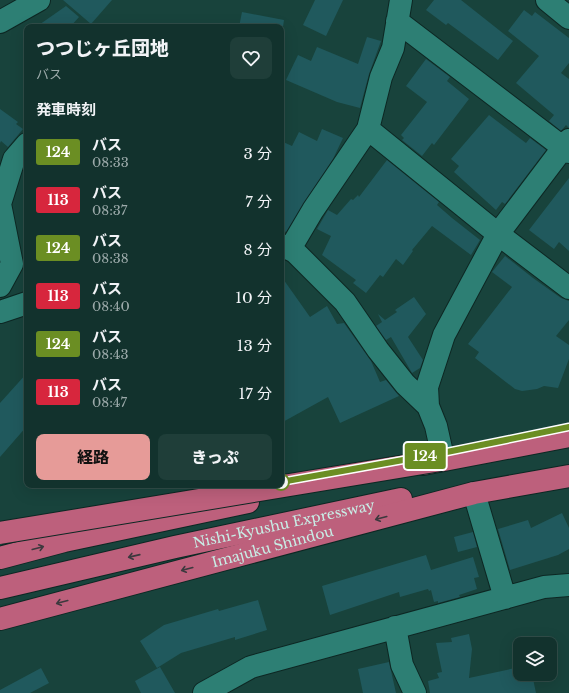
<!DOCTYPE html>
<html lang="ja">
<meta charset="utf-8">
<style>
:root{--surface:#12322d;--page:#1f3e39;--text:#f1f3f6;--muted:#9caaaa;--line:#314d49;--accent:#e69b98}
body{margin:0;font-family:"Libre Baskerville","Noto Sans JP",serif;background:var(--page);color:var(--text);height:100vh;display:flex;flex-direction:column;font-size:15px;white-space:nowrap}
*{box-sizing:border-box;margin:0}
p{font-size:13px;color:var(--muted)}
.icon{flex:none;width:22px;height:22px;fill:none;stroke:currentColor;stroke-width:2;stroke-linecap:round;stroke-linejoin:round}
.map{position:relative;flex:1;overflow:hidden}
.sheet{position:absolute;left:24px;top:24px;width:260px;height:464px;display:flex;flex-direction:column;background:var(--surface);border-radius:8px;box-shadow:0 4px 16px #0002,0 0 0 1px var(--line)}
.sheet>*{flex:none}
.badge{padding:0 8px;border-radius:3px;font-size:14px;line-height:26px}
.controls{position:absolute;left:513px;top:637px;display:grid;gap:8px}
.controls a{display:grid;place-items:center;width:44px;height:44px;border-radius:8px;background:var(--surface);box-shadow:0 4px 16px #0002,0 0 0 1px var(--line);font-size:20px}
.map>.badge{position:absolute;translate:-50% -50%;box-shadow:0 0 0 2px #fff}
h2{padding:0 12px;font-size:15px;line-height:36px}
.round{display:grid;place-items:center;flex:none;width:42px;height:42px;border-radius:8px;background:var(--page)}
.overview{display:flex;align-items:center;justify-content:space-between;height:68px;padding:0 12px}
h1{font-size:19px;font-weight:800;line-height:30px}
.primary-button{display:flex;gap:8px;margin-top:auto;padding:8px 12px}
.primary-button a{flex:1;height:46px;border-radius:8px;background:var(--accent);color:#111;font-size:16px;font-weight:800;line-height:46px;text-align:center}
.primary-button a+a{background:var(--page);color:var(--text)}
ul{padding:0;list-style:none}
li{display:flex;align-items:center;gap:12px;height:48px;padding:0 12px}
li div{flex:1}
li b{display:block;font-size:15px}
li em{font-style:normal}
li .badge{min-width:44px;font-weight:700;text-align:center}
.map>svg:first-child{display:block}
.building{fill:#20595d}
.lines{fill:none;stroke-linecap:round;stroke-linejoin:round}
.street-casing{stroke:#0d2723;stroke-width:24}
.highway-casing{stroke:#0d2723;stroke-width:24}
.street{stroke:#2d7f74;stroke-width:22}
.highway{stroke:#bd607c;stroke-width:22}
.highway-bridge-casing{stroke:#0d2723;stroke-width:24;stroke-linecap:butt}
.highway-bridge{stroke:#bd607c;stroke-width:22}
.oneway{stroke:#3c393e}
.line-casing{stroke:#fff;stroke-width:9}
.line{stroke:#6b8e23;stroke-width:6}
.stop-dot{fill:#fff;stroke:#6b8e23;stroke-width:2}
.labels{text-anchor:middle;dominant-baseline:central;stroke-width:4;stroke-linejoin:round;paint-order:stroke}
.street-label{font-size:14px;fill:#c8eee6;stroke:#052823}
</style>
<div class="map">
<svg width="569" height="693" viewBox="0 0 569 693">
<rect width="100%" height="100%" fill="#18433c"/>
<!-- building -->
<path class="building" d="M63 0H112L91 24Z
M315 0H343L326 36 303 25Z
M434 0H461L513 41 498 60 448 23 446 25 426 10Z
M66 6 79 17 70 27H36Z
M524 10 532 16 535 12 569 38V63L561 73 569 79V128L566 125 561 131 549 121 554 115 516 83 539 56 508 31Z
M242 12 284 20 283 27H239Z
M367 37 381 41 369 74 360 108 337 102 286 80 298 55 311 61 317 47 358 64Z
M426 59 450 77 447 81 469 99 434 145 432 143 422 156 402 140 404 138 401 135 427 102 406 86Z
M0 109 18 122 16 124 23 129 8 147 1 141 0 143Z
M489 115 526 143 530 138 546 150 505 204 502 202 496 210 454 172 459 166 451 159Z
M322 129 343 138 333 159 286 232 281 229V141L292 146 299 132 317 141Z
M387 160 439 202 437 205 452 218 480 240 471 255 432 226 412 250 413 251 403 265 396 259 383 277 380 275 366 293 353 283 356 280 322 255 331 236 317 229 328 210 337 215 351 199 353 200 358 195 359 197Z
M569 178V251L559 242 554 249 529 230Z
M505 256 533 278 561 298 569 301V320L556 336 569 345V359L558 388 544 386 537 389 522 391 515 389 475 358 479 352 468 344 512 287 492 272Z
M281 276 310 317 327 306 337 324 344 323 371 361 380 382 386 380 399 396 340 423 328 397 281 423Z
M414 297 426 314 408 337 423 360 420 368 412 373 391 337 386 340 376 326 382 322 378 314 385 320 397 312 395 310Z
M27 373V426L0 457V403Z
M562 513 569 528V549L558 555 510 570 498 529 528 520 531 528Z
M473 532 477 547 458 552 454 537Z
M426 555 431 570 473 557 479 577 474 578 477 589 459 595 460 597 438 603V601L434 602 431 590 429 591 428 589 400 597 399 592 330 615 322 586Z
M258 600 267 630 235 640V637L181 653 157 668 140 641 164 625 218 609 219 611Z
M469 634 472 649 469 678 520 667V674H532L536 693H430L428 681 439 678 437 673 442 672 436 643 452 642 451 638Z
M389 662 396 693H363L358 669Z
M160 667 175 693H141L135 681Z
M41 668 49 683 30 693H0V690Z"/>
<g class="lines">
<!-- street casing -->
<g class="street-casing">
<path id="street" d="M547 0 569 18
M397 21 569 152
M0 22 39 0
M368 129 498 234 569 288
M281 245 295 252 345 302 378 350 405 384 428 406
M290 249 313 210 368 129 381 77 393 48 401 0
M0 286 12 264 0 204 14 159 27 144
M0 312 27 303
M442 453 436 426 428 406 427 387 444 335 498 234 569 140
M474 493 505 598
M395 627 402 665 415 693
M204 693 251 667 544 587 569 585"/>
</g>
<!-- highway casing -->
<g class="highway-casing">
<g id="highway">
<path d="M423 464 569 436"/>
<path d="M0 558 64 541 248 502"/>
<path id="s1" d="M0 588 175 547 401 499"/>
<path id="s2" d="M0 619 474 493 569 476"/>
</g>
</g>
<!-- street -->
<use href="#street" class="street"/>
<!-- highway -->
<use href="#highway" class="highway"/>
<!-- highway-bridge casing -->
<g class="highway-bridge-casing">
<path id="highway-bridge" d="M0 533 441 460"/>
</g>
<!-- highway-bridge -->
<use href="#highway-bridge" class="highway-bridge"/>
</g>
<!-- one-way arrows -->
<defs><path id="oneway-shaft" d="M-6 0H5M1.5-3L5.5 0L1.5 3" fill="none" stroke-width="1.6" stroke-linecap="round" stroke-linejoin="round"/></defs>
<g class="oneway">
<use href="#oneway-shaft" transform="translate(381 518) rotate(165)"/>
<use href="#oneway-shaft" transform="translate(38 548) rotate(-15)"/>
<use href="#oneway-shaft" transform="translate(134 556) rotate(167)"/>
<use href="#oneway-shaft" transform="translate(187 569) rotate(165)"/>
<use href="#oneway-shaft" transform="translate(62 602) rotate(165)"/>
</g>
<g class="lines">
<!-- line casing -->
<g class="line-casing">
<path id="line" d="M281 482 442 453 569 427"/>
</g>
<!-- line -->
<use href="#line" class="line"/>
</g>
<!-- markers -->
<circle class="stop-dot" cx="281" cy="482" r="8"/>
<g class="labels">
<!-- street labels -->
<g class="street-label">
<text stroke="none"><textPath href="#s1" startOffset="291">Nishi-Kyushu Expressway</textPath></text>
<text stroke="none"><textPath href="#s2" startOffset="282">Imajuku Shindou</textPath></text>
</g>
</g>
</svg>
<div class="controls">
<a><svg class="icon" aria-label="layers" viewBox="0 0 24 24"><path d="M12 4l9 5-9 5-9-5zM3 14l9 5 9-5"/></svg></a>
</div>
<b class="badge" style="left:425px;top:456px;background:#6b8e23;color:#fff">124</b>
<section class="sheet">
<div class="overview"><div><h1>つつじヶ丘団地</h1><p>バス</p></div><a class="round"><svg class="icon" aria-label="heart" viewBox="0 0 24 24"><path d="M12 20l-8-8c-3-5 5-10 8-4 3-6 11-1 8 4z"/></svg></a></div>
<h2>発車時刻</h2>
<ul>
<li><span class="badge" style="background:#6b8e23;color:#fff">124</span><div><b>バス</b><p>08:33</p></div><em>3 分</em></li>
<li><span class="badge" style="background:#d7263d;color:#fff">113</span><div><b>バス</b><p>08:37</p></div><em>7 分</em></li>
<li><span class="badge" style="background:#6b8e23;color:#fff">124</span><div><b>バス</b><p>08:38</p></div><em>8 分</em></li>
<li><span class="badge" style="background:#d7263d;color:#fff">113</span><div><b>バス</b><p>08:40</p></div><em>10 分</em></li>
<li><span class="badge" style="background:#6b8e23;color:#fff">124</span><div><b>バス</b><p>08:43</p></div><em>13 分</em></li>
<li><span class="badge" style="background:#d7263d;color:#fff">113</span><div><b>バス</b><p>08:47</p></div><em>17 分</em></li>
</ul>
<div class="primary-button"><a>経路</a><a>きっぷ</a></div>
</section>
</div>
